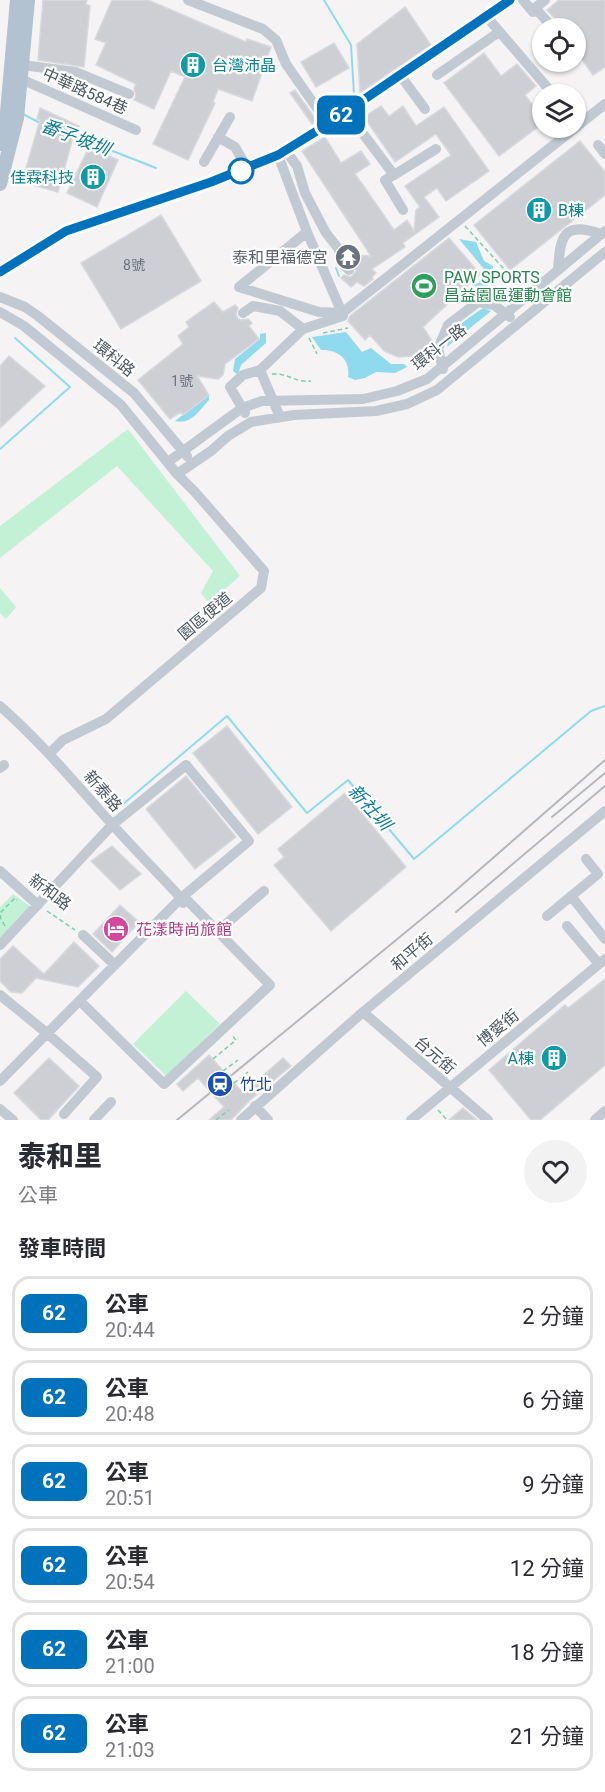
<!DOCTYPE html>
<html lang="zh-TW">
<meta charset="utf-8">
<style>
:root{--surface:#fff;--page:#f2f2f3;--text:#2b2b33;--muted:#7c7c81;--line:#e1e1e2}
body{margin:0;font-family:Roboto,"Noto Sans TC",sans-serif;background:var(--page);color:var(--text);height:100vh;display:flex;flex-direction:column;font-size:22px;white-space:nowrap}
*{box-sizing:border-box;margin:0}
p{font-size:20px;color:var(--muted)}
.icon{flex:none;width:33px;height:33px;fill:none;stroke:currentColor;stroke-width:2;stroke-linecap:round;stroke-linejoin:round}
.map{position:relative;height:1120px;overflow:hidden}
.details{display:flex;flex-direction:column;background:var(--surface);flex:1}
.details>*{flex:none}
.badge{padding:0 12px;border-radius:9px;font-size:21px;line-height:39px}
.buttons{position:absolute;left:532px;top:18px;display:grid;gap:12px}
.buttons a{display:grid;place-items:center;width:54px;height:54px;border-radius:50%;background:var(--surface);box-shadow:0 2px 4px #0004;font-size:30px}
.map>.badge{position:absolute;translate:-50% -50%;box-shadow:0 0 0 3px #fff}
h2{padding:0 18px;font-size:22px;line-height:54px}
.round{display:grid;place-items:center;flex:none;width:63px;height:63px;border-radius:32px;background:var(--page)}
.head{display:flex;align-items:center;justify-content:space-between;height:102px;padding:0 18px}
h1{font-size:28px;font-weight:800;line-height:45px}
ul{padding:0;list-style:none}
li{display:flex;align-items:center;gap:18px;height:75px;margin:0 12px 9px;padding:0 6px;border:3px solid var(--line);border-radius:18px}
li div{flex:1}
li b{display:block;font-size:22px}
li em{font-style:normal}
li .badge{min-width:66px;font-weight:700;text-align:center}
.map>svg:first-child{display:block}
.green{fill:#c3f1d5}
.water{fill:#90daee}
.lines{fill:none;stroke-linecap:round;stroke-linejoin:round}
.stream{stroke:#90daee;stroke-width:2}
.building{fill:#cdcfd5;stroke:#d7d9de;stroke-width:1.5}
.path{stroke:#7ad0a6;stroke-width:1.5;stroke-dasharray:4.5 3;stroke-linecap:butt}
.minor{stroke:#c1cad2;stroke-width:10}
.major{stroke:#b3c2d1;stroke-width:14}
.rail{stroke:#b5b8bd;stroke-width:2}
.path-bridge{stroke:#7ad0a6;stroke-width:1.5;stroke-dasharray:4.5 3;stroke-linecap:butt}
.line-casing{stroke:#fff;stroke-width:14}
.line{stroke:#0072bc;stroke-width:9}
.stop-dot{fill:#fff;stroke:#0072bc;stroke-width:3}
.labels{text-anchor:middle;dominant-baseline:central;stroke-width:4.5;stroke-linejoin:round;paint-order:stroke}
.number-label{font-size:14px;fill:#6b747e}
.culture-label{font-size:16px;fill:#0d838f;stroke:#fff;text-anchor:start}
.street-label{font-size:16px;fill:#4a5661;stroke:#fff}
.worship-label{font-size:16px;fill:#5b616d;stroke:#fff;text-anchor:end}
.leisure-label{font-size:16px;fill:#27864d;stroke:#fff;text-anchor:start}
.hotel-label{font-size:16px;fill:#b23c85;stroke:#fff;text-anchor:start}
.transit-label{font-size:16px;fill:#164399;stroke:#fff;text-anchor:start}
.water-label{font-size:18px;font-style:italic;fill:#0c7c9b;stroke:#fff}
</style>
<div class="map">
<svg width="605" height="1120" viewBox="0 0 605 1120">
<rect width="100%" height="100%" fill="#f5f3f3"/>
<!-- green -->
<path class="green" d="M128 429 240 576 209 603 201 593 213 571 117 466 0 558V526Z
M0 588 16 607 6 619 0 613Z
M13 894 30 906 0 939V907Z
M186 991 220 1024 166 1076 133 1044Z"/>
<!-- water -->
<path class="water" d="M459 239 476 242 484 261 493 266C494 275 487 281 486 290L478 292 474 284 479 283 484 269Z
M483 308 491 311 447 347C450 328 468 319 483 308Z
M346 332 362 352 371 348 391 364H404L407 367 395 373 376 372 365 378 355 380 348 377C351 360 338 349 321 350L312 337Z
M266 333V343L241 365 238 375 233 371 235 359 260 339V334Z
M209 394V400C199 411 191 425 175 421Z"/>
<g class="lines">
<!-- stream -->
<path class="stream" d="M324 0 351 45 354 94
M23 114 42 124
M72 135 156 168
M336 268 339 276
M0 449 70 387 15 338
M99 777 122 805 227 716 307 813 348 780 414 859 591 711 605 706"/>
</g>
<!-- building -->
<path class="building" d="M43 0H87L86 4 90 6 84 67 38 60Z
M112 0H148L246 42 247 39 271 47 252 101 218 89 213 102 215 103 188 160 153 144 185 77 171 71 154 109 134 100 136 96 134 89 136 84 96 65 106 43 95 39Z
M559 0H605V67L593 75 576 51V28H560L559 23 547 10Z
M405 7 431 45 360 93 357 44Z
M334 43 349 68 316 87 301 62Z
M484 53 501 76 517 64 536 86 525 95 543 119V123L499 156 444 83Z
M295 90 317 121 312 124 290 93Z
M381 106 389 116 403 106 416 126 444 107 489 171 446 201 437 188 424 197 439 217 403 243 405 247 372 269 376 273 372 277 373 279 364 286 357 282 351 287 341 278 344 275 351 277 356 271 347 250 351 255 371 256 302 151 325 137 341 163 361 151 370 164 355 174 363 185 394 230 407 220 414 231 416 210 420 207 405 186 451 155 436 134 395 162 364 117Z
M40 108 79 126 74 134 58 192 22 182 40 120 37 119Z
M580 141 605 172V195L510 270 474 225Z
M89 147 118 160 97 207 67 193Z
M161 215 201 281 121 329 81 263Z
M449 238 480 274 423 327 433 342 432 345 413 356 398 357 384 351 370 335 365 340 348 321 350 316Z
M214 302 223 312 235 305 238 308 236 313 237 317 240 320 248 319 252 323 249 326 259 339 225 364 223 375 218 379 197 376 209 395 183 415 181 412 170 419 138 380 183 344 178 336 189 327 186 322Z
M9 356 45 386 0 428V366Z
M227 726 292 807 258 834 193 753Z
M186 776 236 837 195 869 146 809Z
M345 793 406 867 331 931 274 865 284 857 278 849Z
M112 846 141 874 120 890 91 861Z
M120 905 139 922 112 952 93 934Z
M74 942 99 966 78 987 36 978 22 993 11 992 0 981V959L13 946 44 974Z
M605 979V1065L540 1120H531L489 1070 565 1005 568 1008Z
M209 1055 243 1093 283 1058 291 1066 250 1100 231 1120H209L224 1107 198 1078 183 1091 177 1084Z
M49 1058 79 1086 48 1120H41L14 1093Z
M463 1108 477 1120H449Z"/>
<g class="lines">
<!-- path -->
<path class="path" d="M465 226 513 279
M323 333 348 328
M309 338 317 354
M272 374C289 373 295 383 311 381
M47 911 75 930
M5 926 1 919 0 913 15 898 17 900
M213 1059 236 1040 232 1035
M223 1071 238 1060
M234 1083 248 1072
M216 1087 225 1079
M438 1110 447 1120
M216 1120 229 1110"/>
<!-- minor -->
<path class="minor" d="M188 0 263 29 276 40 286 64 328 124
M523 0 533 12
M545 0 535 8 553 28
M486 16 553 94
M22 65 76 72 129 94
M400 75 425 109
M437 75 499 32
M21 79 136 130
M346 111 394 175 436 149
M576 127 605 104
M218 137 235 147 247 168
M598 145 605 154
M286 151 297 166 305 193 326 233 338 248 345 266 349 270
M278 155 307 232 342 313
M204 162 230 117
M394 175 385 180 403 210
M307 232 239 287 319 312 342 313 575 128
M558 270C560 236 563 221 601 234
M0 272 66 231 211 182 278 155 328 124 510 0
M0 297 25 307 38 316 134 393 187 456
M0 312 24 326 121 405 177 474 195 492 264 571 261 588 106 719 63 740 49 754
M243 313 253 306 280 311 303 329
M443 369 438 349 448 325 478 302 494 305 510 317
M260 370 303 329 343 316
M245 413 230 387 243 375 260 370 280 417
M168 462 242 408 262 401 363 399 397 391 427 379 605 231
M177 474 211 451 228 436 251 422 294 415 376 411 407 404 437 390 605 252
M0 706C41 742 75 783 111 823 134 849 158 873 181 898L183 903
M0 768 4 765
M0 871 38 905
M571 896 605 939
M547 916 598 874 586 859
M567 926 599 964
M218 931 264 891
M83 935 115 965
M0 945 112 825 186 765 249 841 181 898 0 1081
M0 995 48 1034 97 1077 64 1114
M80 1001 164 1084 270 985 187 900 181 898
M363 1012 488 1120
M255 1106 268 1120
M0 1109 13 1120
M94 1120 111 1102
M241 1120 363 1012 605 811
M411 1120 605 959
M595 1120 605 1111"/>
<!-- major -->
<path class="major" d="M0 144 7 112 17 0
M0 184 17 118 28 0"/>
<!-- rail -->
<path class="rail" d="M552 817 605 773
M456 912 605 786
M177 1120 446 899 605 760"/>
<!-- path-bridge -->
<path class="path-bridge" d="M223 1071 221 1074 231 1086 234 1083"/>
</g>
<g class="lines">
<!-- line casing -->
<g class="line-casing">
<path id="line" d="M0 272 66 231 211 182 278 155 328 124 510 0"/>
</g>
<!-- line -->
<use href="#line" class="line"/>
</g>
<!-- icons -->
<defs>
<g id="building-disc" transform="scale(1.35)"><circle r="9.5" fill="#0f9aa8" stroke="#fff"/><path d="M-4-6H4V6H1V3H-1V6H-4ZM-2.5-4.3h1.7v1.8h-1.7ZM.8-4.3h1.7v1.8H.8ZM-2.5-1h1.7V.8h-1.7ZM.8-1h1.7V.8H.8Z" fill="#fff"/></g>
<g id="temple-disc" transform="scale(1.35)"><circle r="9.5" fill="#6b7280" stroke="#fff"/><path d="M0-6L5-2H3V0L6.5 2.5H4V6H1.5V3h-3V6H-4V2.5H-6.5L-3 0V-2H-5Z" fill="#fff"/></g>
<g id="stadium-disc" transform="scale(1.35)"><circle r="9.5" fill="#2e9e5b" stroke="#fff"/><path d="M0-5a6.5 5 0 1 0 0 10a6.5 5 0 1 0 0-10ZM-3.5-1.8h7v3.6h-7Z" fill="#fff"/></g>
<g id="hotel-disc" transform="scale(1.35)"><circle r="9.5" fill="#d1479c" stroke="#fff"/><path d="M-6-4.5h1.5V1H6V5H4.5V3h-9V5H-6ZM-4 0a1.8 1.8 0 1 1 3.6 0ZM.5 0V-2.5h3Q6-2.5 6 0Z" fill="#fff"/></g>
<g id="station-disc" transform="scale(1.35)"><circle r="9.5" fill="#1a4fb4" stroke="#fff"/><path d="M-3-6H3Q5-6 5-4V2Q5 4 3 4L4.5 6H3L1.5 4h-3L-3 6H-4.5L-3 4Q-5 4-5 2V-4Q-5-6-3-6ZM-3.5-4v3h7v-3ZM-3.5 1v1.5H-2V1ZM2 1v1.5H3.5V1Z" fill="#fff"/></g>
</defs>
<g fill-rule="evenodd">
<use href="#building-disc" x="193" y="65"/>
<use href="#building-disc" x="93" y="177"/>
<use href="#building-disc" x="539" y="210"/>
<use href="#temple-disc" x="348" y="257"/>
<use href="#stadium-disc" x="424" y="286"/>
<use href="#hotel-disc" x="116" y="929"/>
<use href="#building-disc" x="554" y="1058"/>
<use href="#station-disc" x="220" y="1084"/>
</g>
<!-- markers -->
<circle class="stop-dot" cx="241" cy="171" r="12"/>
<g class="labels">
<!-- number labels -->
<g class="number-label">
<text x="134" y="265">8號</text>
<text x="182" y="381">1號</text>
</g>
<!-- culture labels -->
<g class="culture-label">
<text x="212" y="65">台灣沛晶</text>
<text x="74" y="177" text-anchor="end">佳霖科技</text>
<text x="558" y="210">B棟</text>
<text x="534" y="1058" text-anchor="end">A棟</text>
</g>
<!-- street labels -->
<g class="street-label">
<text transform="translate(85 91) rotate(24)">中華路584巷</text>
<text transform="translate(439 347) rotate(-38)">環科一路</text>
<text transform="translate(114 358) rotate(39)">環科路</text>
<text transform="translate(205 616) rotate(-40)">園區便道</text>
<text transform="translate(103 791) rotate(49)">新泰路</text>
<text transform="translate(50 892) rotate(37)">新和路</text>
<text transform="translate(412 952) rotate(-40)">和平街</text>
<text transform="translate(498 1028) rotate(-39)">博愛街</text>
<text transform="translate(435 1055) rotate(41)">台元街</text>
</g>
<!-- worship labels -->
<g class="worship-label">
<text x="328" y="257">泰和里福德宮</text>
</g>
<!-- leisure labels -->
<g class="leisure-label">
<text x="444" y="277">PAW SPORTS<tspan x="444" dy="18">昌益園區運動會館</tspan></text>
</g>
<!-- hotel labels -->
<g class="hotel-label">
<text x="136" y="929">花漾時尚旅館</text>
</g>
<!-- transit labels -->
<g class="transit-label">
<text x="240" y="1084">竹北</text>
</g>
<!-- water labels -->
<g class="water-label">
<text transform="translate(76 137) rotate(21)">番子坡圳</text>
<text transform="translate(370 807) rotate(48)">新社圳</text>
</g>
</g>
</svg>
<div class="buttons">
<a><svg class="icon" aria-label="locate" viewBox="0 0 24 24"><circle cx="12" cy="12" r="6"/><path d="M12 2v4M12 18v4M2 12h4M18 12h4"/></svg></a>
<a><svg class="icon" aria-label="layers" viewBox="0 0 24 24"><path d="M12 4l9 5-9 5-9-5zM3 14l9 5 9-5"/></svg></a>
</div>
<b class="badge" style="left:341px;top:115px;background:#0072bc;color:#fff">62</b>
</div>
<section class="details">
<div class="head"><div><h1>泰和里</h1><p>公車</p></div><a class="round"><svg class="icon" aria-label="heart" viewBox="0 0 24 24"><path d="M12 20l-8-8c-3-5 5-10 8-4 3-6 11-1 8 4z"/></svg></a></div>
<h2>發車時間</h2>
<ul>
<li><span class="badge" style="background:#0072bc;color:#fff">62</span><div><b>公車</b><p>20:44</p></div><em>2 分鐘</em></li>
<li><span class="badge" style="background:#0072bc;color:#fff">62</span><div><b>公車</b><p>20:48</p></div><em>6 分鐘</em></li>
<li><span class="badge" style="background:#0072bc;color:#fff">62</span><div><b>公車</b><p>20:51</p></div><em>9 分鐘</em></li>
<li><span class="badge" style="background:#0072bc;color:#fff">62</span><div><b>公車</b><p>20:54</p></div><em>12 分鐘</em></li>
<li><span class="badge" style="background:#0072bc;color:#fff">62</span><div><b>公車</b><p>21:00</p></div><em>18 分鐘</em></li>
<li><span class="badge" style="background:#0072bc;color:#fff">62</span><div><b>公車</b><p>21:03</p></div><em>21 分鐘</em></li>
</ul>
</section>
